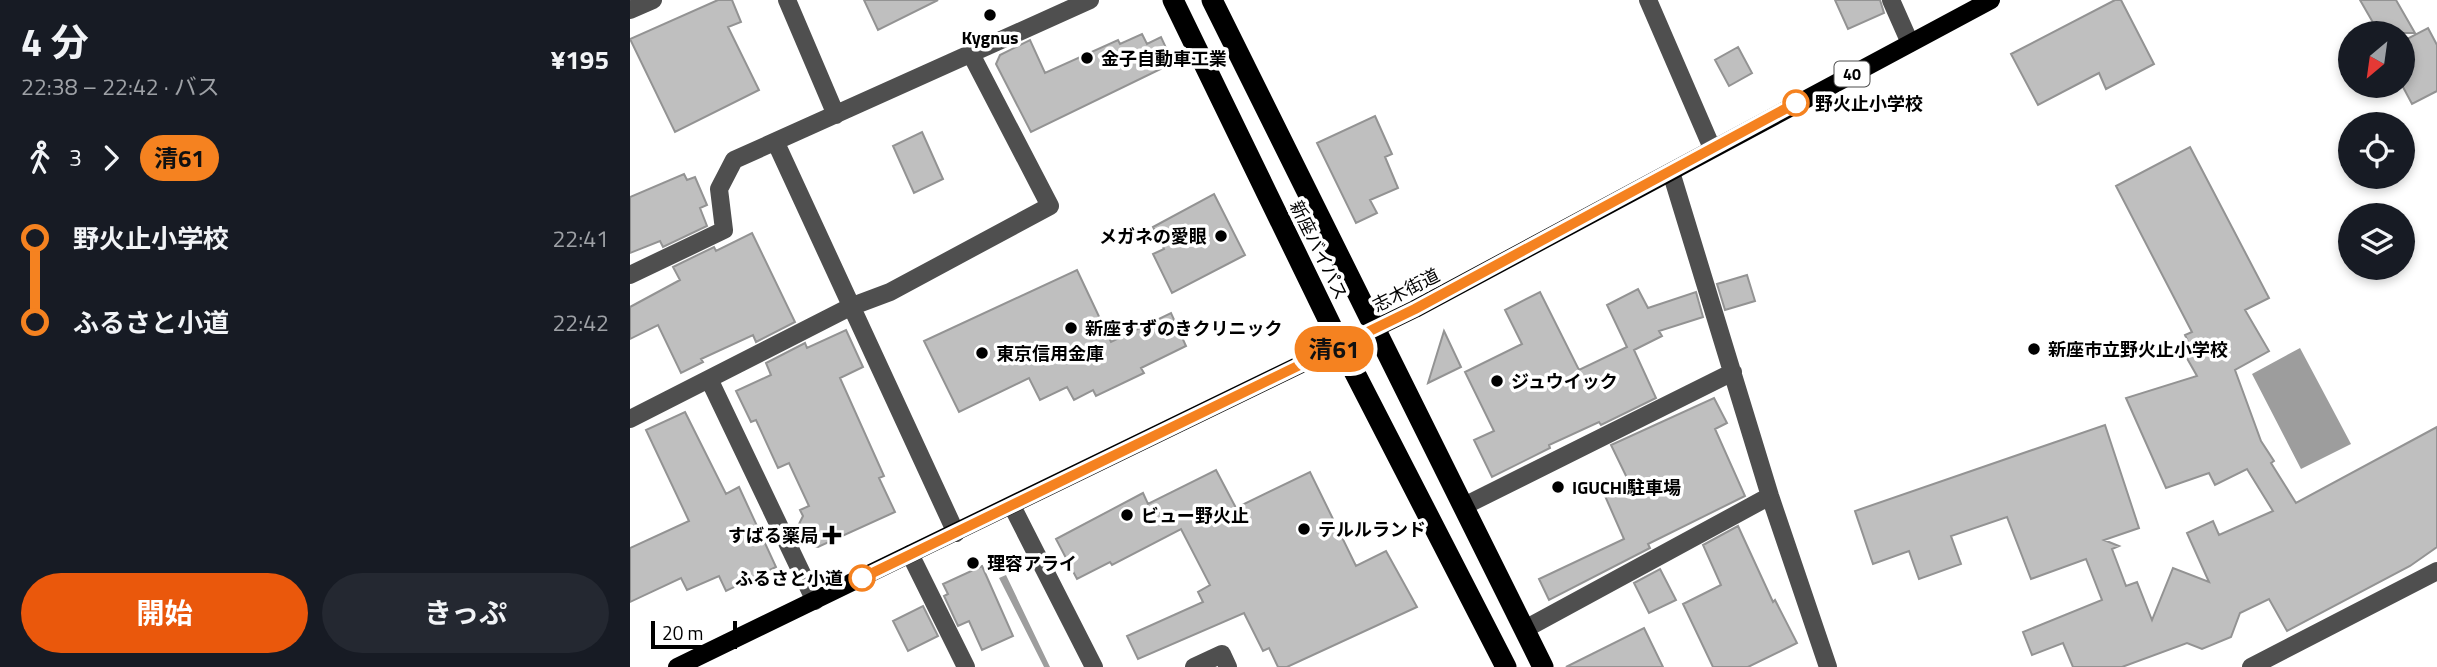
<!DOCTYPE html>
<html lang="ja">
<meta charset="utf-8">
<style>
:root{--surface:#171b24;--page:#242831;--text:#f1f3f6;--muted:#9ea1a6;--accent:#ea580c}
body{margin:0;font-family:"Titillium Web","Noto Sans JP",sans-serif;background:var(--page);color:var(--text);height:100vh;display:flex;flex-direction:column;font-size:26px;white-space:nowrap}
*{box-sizing:border-box;margin:0}
p{font-size:23px;color:var(--muted)}
.icon{flex:none;width:38px;height:38px;fill:none;stroke:currentColor;stroke-width:2;stroke-linecap:round;stroke-linejoin:round}
.map{position:relative;flex:1;overflow:hidden}
.details{display:flex;flex-direction:column;background:var(--surface);width:630px}
.details>*{flex:none}
.badge{padding:0 14px;border-radius:23px;font-size:24px;line-height:46px}
.needle{width:46px;rotate:209deg}
.fabs{position:absolute;left:1708px;top:21px;display:grid;gap:14px}
.fabs a{display:grid;place-items:center;width:77px;height:77px;border-radius:50%;background:var(--surface);box-shadow:0 4px 10px #0003;font-size:35px}
.scale{position:absolute;left:21px;bottom:18px;width:86px;box-sizing:border-box;padding-left:7px;border:4px solid #000;border-top:0;font-size:19px;line-height:24px;white-space:nowrap;color:#000;-webkit-text-stroke:5px #fff;paint-order:stroke}
.map>.badge{position:absolute;translate:-50% -50%;box-shadow:0 0 0 4px #fff}
.legs{display:flex;align-items:center;gap:10px;height:77px;padding:0 21px;font-size:23px}
.legs p{margin-inline-start:auto}
.head{display:flex;align-items:center;justify-content:space-between;height:119px;padding:0 21px}
h1{font-size:38px;font-weight:700;line-height:52px}
.action{display:flex;gap:14px;margin-top:auto;padding:14px 21px}
.action a{flex:1;height:80px;border-radius:42px;background:var(--accent);color:#fff;font-size:28px;font-weight:700;line-height:80px;text-align:center}
.action a+a{background:var(--page);color:var(--text)}
ul{padding:0 21px;list-style:none}
li{display:flex;align-items:center;gap:24px;height:84px;font-size:26px}
li i{display:grid;place-items:center;width:10px;height:100%;margin:0 9px;background:currentColor}
li i::after{content:'';width:18px;height:18px;margin:-9px;border:5px solid;border-radius:50%;background:var(--surface)}
li p{margin-inline-start:auto}
li:first-child i{background:linear-gradient(#0000 50%,currentColor 0)}
li:last-child i{background:linear-gradient(currentColor 50%,#0000 0)}
main{display:flex;flex:1;min-height:0}
.map>svg:first-child{display:block}
.water{fill:#9d9d9d}
.building{fill:#bfbfbf;stroke:#939393;stroke-width:2}
.lines{fill:none;stroke-linecap:round;stroke-linejoin:round}
.minor{stroke:#4f4f4f;stroke-width:18}
.major{stroke:#000;stroke-width:18}
.highway{stroke:#000;stroke-width:21}
.line-1-casing{stroke:#fff;stroke-width:16}
.line-1{stroke:#f58220;stroke-width:10}
.poi-dot{fill:#000;stroke:#fff;stroke-width:2.5}
.stop-1-dot{fill:#fff;stroke:#f58220;stroke-width:3.5}
.labels{text-anchor:middle;dominant-baseline:central;stroke-width:7;stroke-linejoin:round;paint-order:stroke}
.shield{fill:#fff;stroke:#4c4c4c;stroke-width:2}
.shield-label{font-size:16px;font-weight:bold;fill:#000}
.poi-label{font-size:18px;font-weight:bold;fill:#000;stroke:#fff;text-anchor:start}
.stop-label{font-size:18px;font-weight:bold;fill:#000;stroke:#fff;text-anchor:start}
.street-label{font-size:18px;fill:#000;stroke:#fff}
</style>
<main>
<section class="details">
<div class="head"><div><h1>4 分</h1><p>22:38 – 22:42 · バス</p></div><b>¥195</b></div>
<div class="legs"><svg class="icon" aria-label="walk" viewBox="0 0 24 24"><circle cx="13" cy="4" r="2"/><path d="M13 8l-2 6 4 7M11 14l-3 7M7 12l3-4h3l4 4"/></svg>3<svg class="icon" aria-label="forward" viewBox="0 0 24 24"><path d="M9 5l7 7-7 7"/></svg><b class="badge" style="background:#f58220;color:#111">清61</b></div>
<ul>
<li><i style="color:#f58220"></i><b>野火止小学校</b><p>22:41</p></li>
<li><i style="color:#f58220"></i><b>ふるさと小道</b><p>22:42</p></li>
</ul>
<div class="action"><a>開始</a><a>きっぷ</a></div>
</section>
<div class="map">
<svg width="1807" height="667" viewBox="0 0 1807 667">
<rect width="100%" height="100%" fill="#fff"/>
<!-- water -->
<path class="water" d="M1670 348 1721 444 1671 469 1622 374Z
M376 575 420 667H414L369 578Z"/>
<!-- building -->
<path class="building" d="M88 0H102L111 22 98 27 129 90 45 132 0 39Z
M234 0H308L248 30Z
M1205 0H1250L1254 13 1218 29Z
M1485 0H1491L1524 64 1476 89 1469 73 1408 105 1381 54Z
M1730 0H1766L1785 33H1749Z
M1798 28 1807 45V91L1782 104 1773 87V41Z
M512 34 517 44 531 37 543 63 401 132 366 64 370 55 400 40 415 73 488 40 490 44Z
M1108 47 1122 73 1099 86 1085 60Z
M745 116 762 154 755 157 768 188 740 200 747 213 726 223 687 143Z
M292 132 313 179 284 193 263 146Z
M1560 147 1639 298 1615 310 1639 351 1605 370 1631 441 1644 461 1641 463 1666 503 1807 427V547L1780 566 1657 631 1639 599 1610 613 1601 637 1572 649 1557 643 1492 667H1443L1433 643 1402 655 1393 632 1472 600 1456 559 1401 579 1377 517 1321 536 1331 564 1289 579 1279 551 1243 564 1225 511 1475 425 1509 528 1474 540 1489 546 1482 549 1496 586 1507 582 1522 620 1543 568 1579 582 1557 533 1583 521 1589 535 1643 511 1617 469 1585 485 1579 473 1536 488 1496 398 1567 376 1550 346 1558 342 1555 335 1562 332 1486 186Z
M54 174 57 180 65 177 77 205 70 208 77 226 33 247 30 241 0 253V197Z
M584 194 615 255 542 293 523 254 534 249 523 227Z
M122 233 165 322 126 342 123 335 71 359 73 362 51 373 28 325 0 339V307L50 280 43 267 84 247 86 251Z
M447 270 481 342 541 313 556 346 511 368 514 373 466 396 463 390 444 400 437 387 410 400 399 378 329 412 294 341Z
M1117 275 1125 301 1095 310 1087 284Z
M1008 289 1018 308 1066 292 1073 317 1029 331 1032 336 1004 350 1026 398 971 425 969 422 919 445 920 448 862 477 844 440 864 431 835 372 892 344 875 310 910 292 949 370 997 347 977 305Z
M216 330 233 367 210 378 254 476 249 478 265 512 188 547 169 542 165 532 173 516 170 510 179 506 159 463 148 468 126 420 121 422 106 391 141 375 136 363 175 343 177 348Z
M814 331 831 367 798 383Z
M1084 398 1097 423 1085 429 1115 496 1018 544 1020 548 919 600 909 579 994 539 975 496 1000 484 981 445Z
M55 412 96 494 109 487 146 567 96 591 89 576 57 590 51 578 0 602V548L59 521 16 430Z
M586 470 606 508 680 472 726 566 756 551 787 607 657 667H648L639 648 633 651 614 613 508 659 497 636 573 602 568 592 580 585 551 529 482 565 480 562 447 579 426 539 513 493 518 504Z
M1108 526 1143 602 1145 600 1167 643 1118 667H1083L1053 604 1091 585 1073 545Z
M352 566 383 636 352 650 339 621 328 626 314 596 318 594 313 584Z
M1030 569 1046 600 1019 613 1004 583Z
M293 606 308 636 278 651 263 621Z
M1014 628 1033 667H936Z"/>
<g class="lines">
<!-- minor -->
<path class="minor" d="M157 0 206 115
M1018 0 1082 148
M1261 0 1280 43
M0 10 23 0
M146 143 326 533
M1041 172 1140 496 1198 667
M0 275 94 230 89 189 104 160 460 0
M79 379 185 601
M0 419 220 307 260 292 420 206 342 56
M382 506 464 667
M834 506 1103 372
M280 554 336 667
M895 629 1140 496
M564 667 592 654 598 667
M1621 667 1807 571"/>
<!-- major -->
<path class="major" d="M47 667 785 309 1361 0"/>
<!-- highway -->
<path class="highway" d="M543 0 711 346 876 667
M582 0 913 667"/>
</g>
<g class="lines">
<!-- line-1 casing -->
<g class="line-1-casing">
<path id="line-1" d="M232 578 785 309 1166 103"/>
</g>
<!-- line-1 -->
<use href="#line-1" class="line-1"/>
</g>
<!-- markers -->
<g class="poi-dot">
<circle cx="360" cy="15" r="7"/>
<circle cx="457" cy="58" r="7"/>
<circle cx="591" cy="236" r="7"/>
<circle cx="441" cy="328" r="7"/>
<circle cx="1404" cy="349" r="7"/>
<circle cx="352" cy="353" r="7"/>
<circle cx="867" cy="381" r="7"/>
<circle cx="928" cy="487" r="7"/>
<circle cx="497" cy="515" r="7"/>
<circle cx="674" cy="529" r="7"/>
<path d="M198.5 524.5h7v7h7v7h-7v7h-7v-7h-7v-7h7z"/>
<circle cx="343" cy="563" r="7"/>
</g>
<g class="stop-1-dot">
<circle cx="1166" cy="103" r="12"/>
<circle cx="232" cy="578" r="12"/>
</g>
<g class="labels">
<!-- shield labels -->
<rect class="shield" x="1204.5" y="61.5" width="35" height="25" rx="5"/>
<g class="shield-label">
<text x="1222" y="74">40</text>
</g>
<!-- poi labels -->
<g class="poi-label">
<text x="360" y="37" text-anchor="middle">Kygnus</text>
<text x="471" y="58">金子自動車工業</text>
<text x="577" y="236" text-anchor="end">メガネの愛眼</text>
<text x="455" y="328">新座すずのきクリニック</text>
<text x="1418" y="349">新座市立野火止小学校</text>
<text x="366" y="353">東京信用金庫</text>
<text x="881" y="381">ジュウイック</text>
<text x="942" y="487">IGUCHI駐車場</text>
<text x="511" y="515">ビュー野火止</text>
<text x="688" y="529">テルルランド</text>
<text x="188" y="535" text-anchor="end">すばる薬局</text>
<text x="357" y="563">理容アライ</text>
</g>
<!-- stop labels -->
<g class="stop-label">
<text x="1185" y="103">野火止小学校</text>
<text x="213" y="578" text-anchor="end">ふるさと小道</text>
</g>
<!-- street labels -->
<g class="street-label">
<text transform="translate(689 250) rotate(64)">新座バイパス</text>
<text transform="translate(776 290) rotate(-27)">志木街道</text>
</g>
</g>
</svg>
<div class="fabs">
<a><svg class="needle" viewBox="-14 -14 28 28"><path d="M0-13l5 13h-10z" fill="#e53935"/><path d="M0 13l5-13h-10z" fill="#9ea1a6"/></svg></a>
<a><svg class="icon" aria-label="locate" viewBox="0 0 24 24"><circle cx="12" cy="12" r="6"/><path d="M12 2v4M12 18v4M2 12h4M18 12h4"/></svg></a>
<a><svg class="icon" aria-label="layers" viewBox="0 0 24 24"><path d="M12 4l9 5-9 5-9-5zM3 14l9 5 9-5"/></svg></a>
</div>
<div class="scale">20 m</div>
<b class="badge" style="left:704px;top:349px;background:#f58220;color:#111">清61</b>
</div>
</main>
